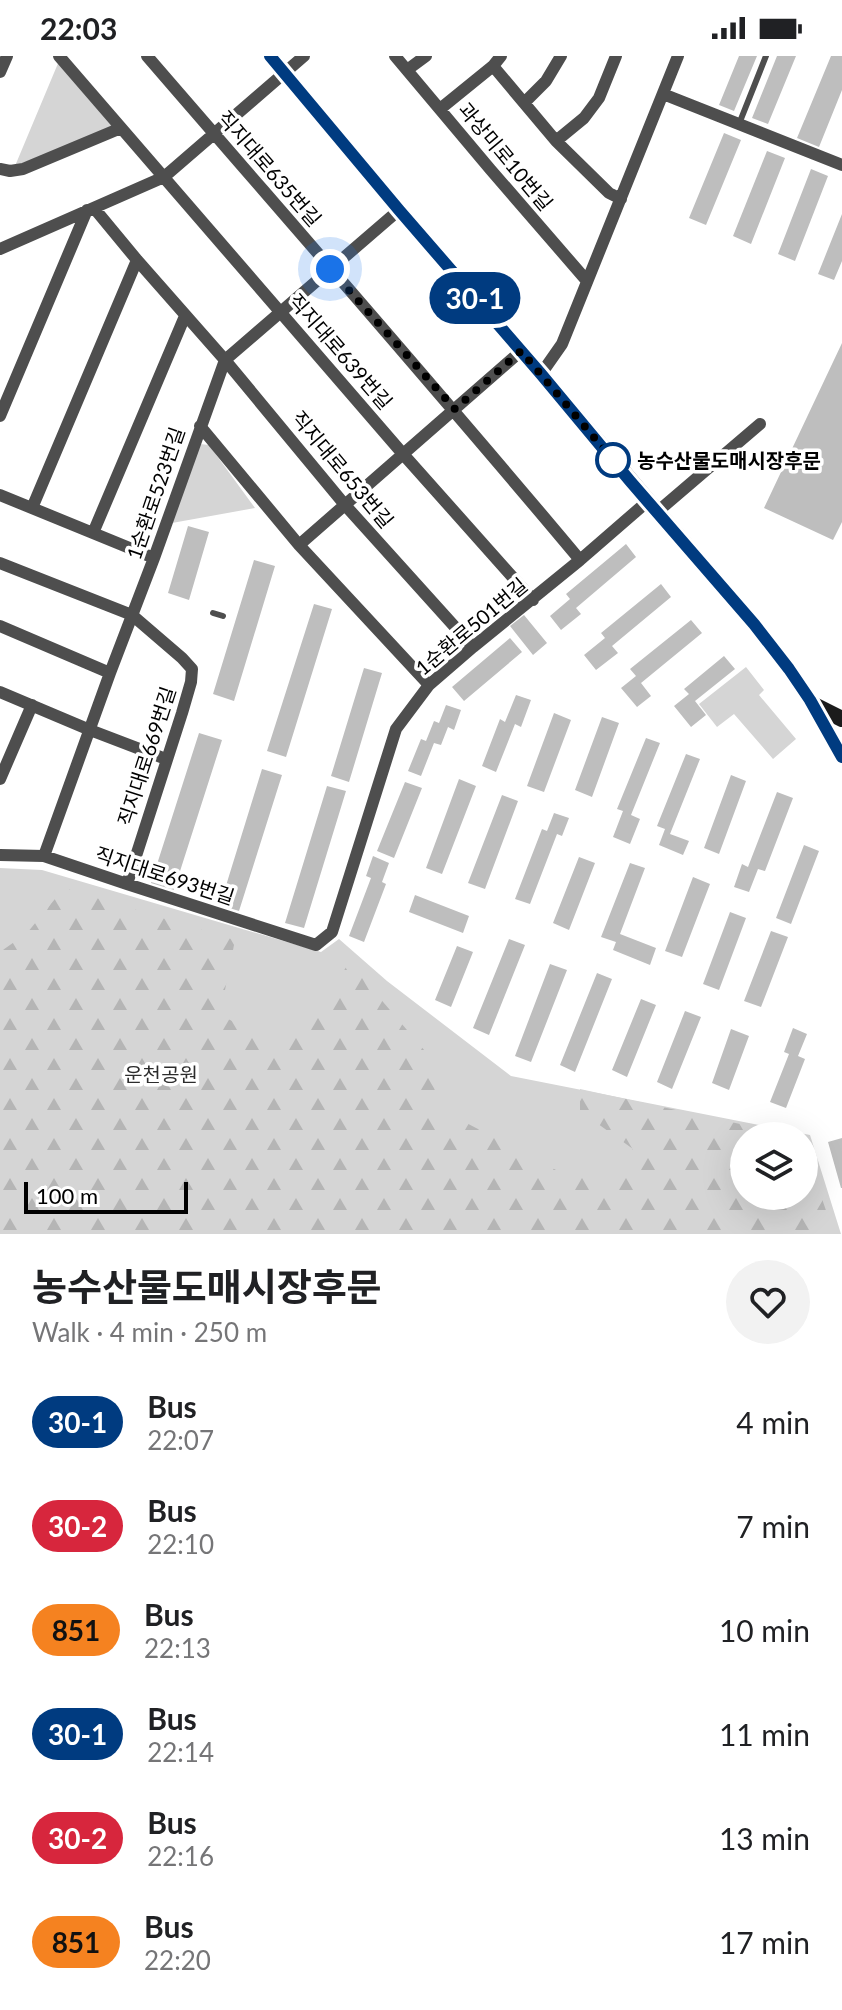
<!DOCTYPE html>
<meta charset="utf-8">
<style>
:root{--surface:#fff;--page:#f2f2f2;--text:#202124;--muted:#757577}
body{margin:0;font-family:Lato,"Noto Sans KR",sans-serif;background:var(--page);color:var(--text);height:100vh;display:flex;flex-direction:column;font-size:30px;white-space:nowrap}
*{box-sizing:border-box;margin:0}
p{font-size:26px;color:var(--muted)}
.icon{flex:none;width:44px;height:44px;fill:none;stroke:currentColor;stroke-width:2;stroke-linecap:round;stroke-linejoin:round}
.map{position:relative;height:1178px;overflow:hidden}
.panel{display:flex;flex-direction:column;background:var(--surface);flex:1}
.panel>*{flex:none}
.badge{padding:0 16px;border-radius:26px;font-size:28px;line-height:52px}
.buttons{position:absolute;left:730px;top:1066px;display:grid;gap:16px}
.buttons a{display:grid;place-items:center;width:88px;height:88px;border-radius:50%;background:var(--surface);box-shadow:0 8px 32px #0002;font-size:40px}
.scale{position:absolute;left:24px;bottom:20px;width:164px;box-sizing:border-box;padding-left:8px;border:4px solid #000;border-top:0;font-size:22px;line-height:28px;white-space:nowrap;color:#000;-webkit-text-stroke:6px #fff;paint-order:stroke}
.you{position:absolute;width:40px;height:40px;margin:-20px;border:6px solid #fff;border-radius:50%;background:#1a73e8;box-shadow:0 0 0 12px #1a73e833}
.map>.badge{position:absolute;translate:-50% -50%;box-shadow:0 0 0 4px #fff}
.round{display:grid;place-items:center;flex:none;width:84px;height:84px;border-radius:42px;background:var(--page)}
.head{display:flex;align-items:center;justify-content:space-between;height:136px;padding:0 32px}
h1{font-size:38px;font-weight:700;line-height:60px}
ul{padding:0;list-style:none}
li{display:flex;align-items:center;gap:24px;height:104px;padding:0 32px}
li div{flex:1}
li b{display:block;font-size:30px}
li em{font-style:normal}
li .badge{min-width:88px;font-weight:700;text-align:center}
.status{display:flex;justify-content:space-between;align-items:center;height:56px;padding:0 40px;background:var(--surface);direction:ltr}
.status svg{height:22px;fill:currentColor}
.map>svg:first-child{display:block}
.green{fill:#d5d5d5;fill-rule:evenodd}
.forest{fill:url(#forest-firs)}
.building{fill:#bebebe}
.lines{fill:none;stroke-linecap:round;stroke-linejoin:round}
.service{stroke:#4e4e4e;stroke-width:6}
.minor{stroke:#4e4e4e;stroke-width:12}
.tertiary{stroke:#4e4e4e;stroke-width:16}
.secondary{stroke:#1b1b1b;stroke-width:16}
.line-casing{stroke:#fff;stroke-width:18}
.line{stroke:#003b80;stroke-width:12}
.walk{stroke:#000;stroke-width:8;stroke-dasharray:0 14.4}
.stop-dot{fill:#fff;stroke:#003b80;stroke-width:4}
.labels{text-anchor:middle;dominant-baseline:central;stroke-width:7;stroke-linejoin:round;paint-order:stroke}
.street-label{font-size:20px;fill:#000;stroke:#fff}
.stop-label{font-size:20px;font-weight:bold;fill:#000;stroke:#fff;text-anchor:start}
.park-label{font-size:20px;fill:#2c2c2c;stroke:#fff}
</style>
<div class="status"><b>22:03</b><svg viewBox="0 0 49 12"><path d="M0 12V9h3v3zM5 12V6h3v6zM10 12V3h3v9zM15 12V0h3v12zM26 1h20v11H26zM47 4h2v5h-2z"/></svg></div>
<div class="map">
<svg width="842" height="1178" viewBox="0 0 842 1178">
<defs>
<pattern id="forest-firs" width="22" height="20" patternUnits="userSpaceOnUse" patternTransform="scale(2)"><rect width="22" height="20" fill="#d5d5d5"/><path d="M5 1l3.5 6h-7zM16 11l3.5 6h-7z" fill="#b5b5b5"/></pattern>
</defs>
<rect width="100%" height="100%" fill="#fff"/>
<!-- green -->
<path class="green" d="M59 5 114 68 113 72 15 110Z
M200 388 209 389 255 452 172 467Z
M746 611 764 634 759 639 796 683 773 703 734 658 717 671 699 648Z
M0 812 42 814 321 896 339 883 387 925 511 1020 810 1079 841 1178H0ZM744 1080H804V1140H744Z"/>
<!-- forest -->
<path class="forest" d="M64 832 235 884 220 959 273 985 317 961 349 906 436 1008 434 1050 556 1114 605 1127 633 1093 580 1055V1033L795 1080H744V1140H804V1090L834 1178H0V896L27 877Z"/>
<!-- building -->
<path class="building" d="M739 0H757L734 55 719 49Z
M777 0H796L768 68 752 62Z
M831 0H842V34L819 91 797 82Z
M724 77 741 84 706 169 689 162Z
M767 95 785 102 751 188 733 180Z
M811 113 828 120 795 205 778 198Z
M842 158V205L834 224 818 218Z
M842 287V466L833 484 764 452Z
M188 470 209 476 189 544 168 537Z
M626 488 636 501 576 552 581 558 561 574 550 560 570 543 566 538Z
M254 504 275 510 234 645 213 638Z
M661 528 671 541 612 590 618 597 596 614 584 599 605 582 601 577Z
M314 548 332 553 286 701 267 695Z
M524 559 547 587 533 599 510 570Z
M691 564 702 577 641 627 651 640 637 651 621 632 636 620 630 613Z
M510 582 522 596 464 645 452 631Z
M724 600 735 613 695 645 706 659 691 671 674 650 689 638 684 633Z
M364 612 382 617 349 726 331 720Z
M516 639 531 644 521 671 515 668 496 716 482 710 500 663 505 666Z
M446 649 461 654 454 674 448 671 441 689 434 687 421 720 408 715 421 683 426 685 434 665 439 667Z
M554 657 571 664 544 736 527 730Z
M602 661 619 667 592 741 575 734Z
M199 677 222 684 174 834 151 827Z
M646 682 660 687 631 759 640 763 630 788 613 781 623 755 617 753Z
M686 698 700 703 670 778 689 785 683 799 659 789 665 773 657 770Z
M262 713 282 719 239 855 220 849Z
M731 719 746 725 719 798 704 792Z
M459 723 476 730 442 818 426 812Z
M405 726 422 732 394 802 377 795Z
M327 730 346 735 304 872 285 867Z
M777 736 793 742 765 815 758 813 749 836 734 831 742 808 748 811Z
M502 739 518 745 485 833 468 827Z
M554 757 569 762 562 780 557 778 530 848 515 843 542 773 547 775Z
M804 789 819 795 791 868 776 862Z
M373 800 389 807 382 826 386 828 364 886 349 880 371 822 366 820Z
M579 801 595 807 569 874 553 867Z
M630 807 645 812 620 878 656 892 650 909 613 894 616 886 601 881Z
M693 821 710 828 682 901 665 895Z
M415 839 469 860 463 877 409 856Z
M730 856 746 862 719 934 703 928Z
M771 875 788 881 761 951 744 945Z
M509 883 525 889 489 979 473 972Z
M457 890 473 896 451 951 435 944Z
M550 908 567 914 531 1006 515 1000Z
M597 917 612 923 575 1016 560 1009Z
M641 943 656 949 627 1021 612 1014Z
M685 955 701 961 672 1033 657 1026Z
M793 972 807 978 798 1000 805 1003 786 1052 770 1046 789 998 784 996Z
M731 973 749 980 729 1034 712 1027Z
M842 1082V1132H841L828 1086Z"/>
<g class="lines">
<!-- service -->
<path class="service" d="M739 68 766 0
M213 557 223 560"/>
<!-- minor -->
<path class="minor" d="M59 0 403 398 533 544
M147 0C292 168 438 334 580 504
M395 0 490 113 587 225
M493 10 556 85 609 137 621 143
M407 14 426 0
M0 16 7 0
M663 38 842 109
M524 47 546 25 561 0
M440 53 493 10 501 0
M556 85 584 62 599 42 616 0
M0 113 10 115 23 113 121 72
M94 152 137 204 225 304 345 449 473 591
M0 193 164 121 304 0
M541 318 562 288 678 0
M0 360 87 154
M200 370 299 489 429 629
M0 439 154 502
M32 452 137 204
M657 456 760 368
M93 477 185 260
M299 489 521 295
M0 507 132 559 182 602 192 613 191 626 182 657 127 828
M0 570 110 617
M0 636 90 674 166 703
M0 723 32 649
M0 799 44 800 127 828 316 889 332 876 396 673 429 629 473 591 580 504 648 445
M44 800 110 617 154 502 225 304 399 154"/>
<!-- tertiary -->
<path class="tertiary" d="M270 0 399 154 541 318 648 445 754 568 789 613 810 644 842 701"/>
<!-- secondary -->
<path class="secondary" d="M812 648 842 663"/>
</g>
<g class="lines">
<!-- line casing -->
<g class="line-casing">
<path id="line" d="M270 0 399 154 541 318 630 425 754 568 789 613 810 644 842 701"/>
</g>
<!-- line -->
<use href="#line" class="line"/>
<!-- walk -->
<path class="walk" d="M330 213 455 353 521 295 613 404"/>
</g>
<!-- markers -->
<circle class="stop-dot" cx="613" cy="404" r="16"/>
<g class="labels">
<!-- street labels -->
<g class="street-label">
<text transform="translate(506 100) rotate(50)">과상미로10번길</text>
<text transform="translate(270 112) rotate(49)">직지대로635번길</text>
<text transform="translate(341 295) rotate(49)">직지대로639번길</text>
<text transform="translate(343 413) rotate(50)">직지대로653번길</text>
<text transform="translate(155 437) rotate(-71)">1순환로523번길</text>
<text transform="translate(471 570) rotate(-40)">1순환로501번길</text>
<text transform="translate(146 700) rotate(-72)">직지대로669번길</text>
<text transform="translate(165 819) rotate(18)">직지대로693번길</text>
</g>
<!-- stop labels -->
<g class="stop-label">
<text x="637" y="404">농수산물도매시장후문</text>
</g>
<!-- park labels -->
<g class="park-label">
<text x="161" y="1018">운천공원</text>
</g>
</g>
</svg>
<div class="buttons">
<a><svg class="icon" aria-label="layers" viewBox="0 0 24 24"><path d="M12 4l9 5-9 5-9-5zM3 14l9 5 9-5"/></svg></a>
</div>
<div class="scale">100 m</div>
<div class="you" style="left:330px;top:213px"></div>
<b class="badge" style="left:475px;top:242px;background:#003b80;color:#fff">30-1</b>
</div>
<section class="panel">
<div class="head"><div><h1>농수산물도매시장후문</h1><p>Walk · 4 min · 250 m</p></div><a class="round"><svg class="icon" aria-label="heart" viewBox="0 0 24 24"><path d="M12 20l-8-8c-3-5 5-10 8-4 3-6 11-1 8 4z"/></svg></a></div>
<ul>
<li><span class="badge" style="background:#003b80;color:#fff">30-1</span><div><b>Bus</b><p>22:07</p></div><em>4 min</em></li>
<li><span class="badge" style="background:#d7263d;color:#fff">30-2</span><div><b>Bus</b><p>22:10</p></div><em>7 min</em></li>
<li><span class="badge" style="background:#f58220;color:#111">851</span><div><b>Bus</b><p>22:13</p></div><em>10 min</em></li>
<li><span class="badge" style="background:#003b80;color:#fff">30-1</span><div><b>Bus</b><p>22:14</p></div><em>11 min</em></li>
<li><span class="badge" style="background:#d7263d;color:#fff">30-2</span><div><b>Bus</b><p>22:16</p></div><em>13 min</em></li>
<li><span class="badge" style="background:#f58220;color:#111">851</span><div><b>Bus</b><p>22:20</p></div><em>17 min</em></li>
</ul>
</section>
